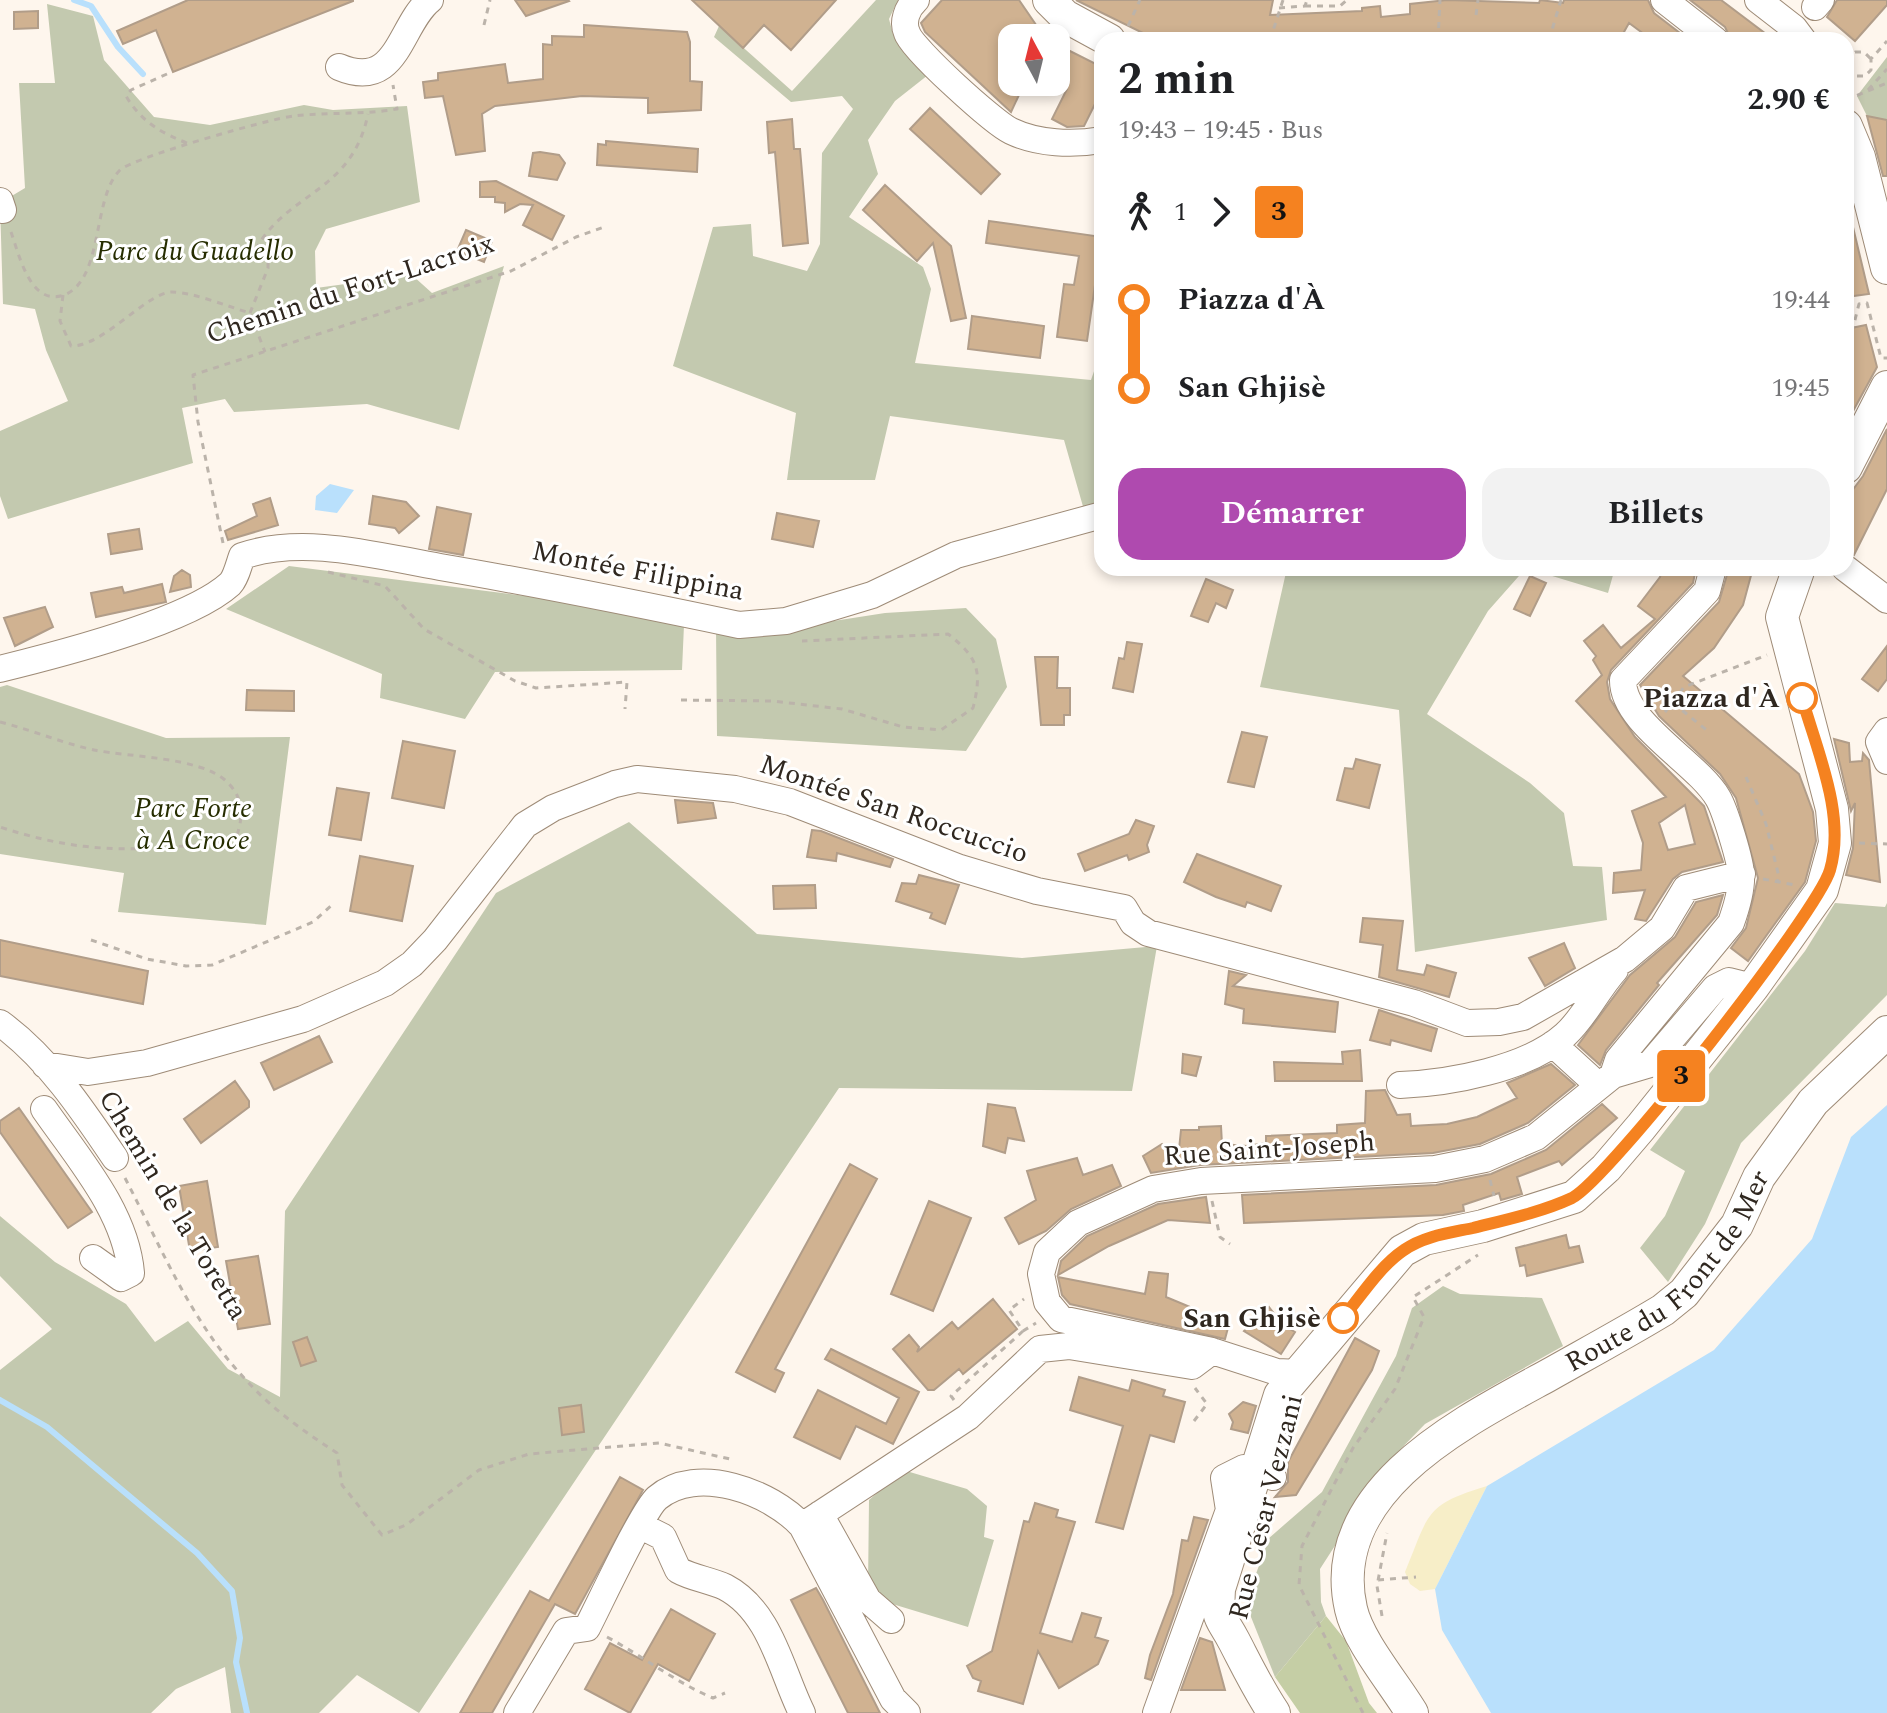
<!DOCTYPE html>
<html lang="fr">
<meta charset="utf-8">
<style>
:root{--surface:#fff;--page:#f2f2f2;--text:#202124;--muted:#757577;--accent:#af4aaf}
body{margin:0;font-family:Spectral,serif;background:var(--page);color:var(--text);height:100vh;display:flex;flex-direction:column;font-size:30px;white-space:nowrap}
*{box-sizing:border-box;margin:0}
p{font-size:26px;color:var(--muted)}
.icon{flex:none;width:44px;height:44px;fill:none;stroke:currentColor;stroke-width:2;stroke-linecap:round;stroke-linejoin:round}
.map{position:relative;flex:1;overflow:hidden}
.drawer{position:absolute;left:1094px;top:32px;width:760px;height:544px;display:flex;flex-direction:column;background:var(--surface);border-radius:24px;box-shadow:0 4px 12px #0003}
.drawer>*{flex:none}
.badge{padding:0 16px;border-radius:6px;font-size:28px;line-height:52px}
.needle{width:52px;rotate:353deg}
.controls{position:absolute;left:998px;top:24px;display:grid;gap:16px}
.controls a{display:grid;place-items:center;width:72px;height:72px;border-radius:16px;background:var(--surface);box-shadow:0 4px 12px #0003;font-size:40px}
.map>.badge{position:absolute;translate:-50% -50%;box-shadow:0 0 0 4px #fff}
.legs{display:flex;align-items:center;gap:12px;height:88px;padding:0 24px;font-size:26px}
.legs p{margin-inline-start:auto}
.overview{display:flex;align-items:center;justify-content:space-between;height:136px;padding:0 24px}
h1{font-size:44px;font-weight:700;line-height:60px}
.action{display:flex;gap:16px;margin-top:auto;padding:16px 24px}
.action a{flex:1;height:92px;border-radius:24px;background:var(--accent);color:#fff;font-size:32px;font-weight:700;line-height:92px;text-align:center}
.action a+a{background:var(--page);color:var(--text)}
ul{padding:0 24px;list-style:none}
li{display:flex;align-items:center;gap:28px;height:88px;font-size:30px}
li i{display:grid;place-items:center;width:12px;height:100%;margin:0 10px;background:currentColor}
li i::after{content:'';width:20px;height:20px;margin:-10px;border:6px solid;border-radius:50%;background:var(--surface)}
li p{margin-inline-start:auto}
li:first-child i{background:linear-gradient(#0000 50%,currentColor 0)}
li:last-child i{background:linear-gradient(currentColor 50%,#0000 0)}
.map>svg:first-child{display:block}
.green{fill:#c3c9af}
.forest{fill:#c5cea5}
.sand{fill:#f7eec8}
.water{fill:#b9e0fc}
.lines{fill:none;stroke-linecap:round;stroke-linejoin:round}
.stream{stroke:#b9e0fc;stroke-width:6}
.building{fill:#d0b291;stroke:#b19d89;stroke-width:2;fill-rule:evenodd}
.minor-casing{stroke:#9e8b77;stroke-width:28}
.major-casing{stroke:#9e8b77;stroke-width:34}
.path{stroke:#bbb3aa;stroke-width:3;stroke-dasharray:6 6;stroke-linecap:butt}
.minor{stroke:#fff;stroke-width:26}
.major{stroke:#fff;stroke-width:32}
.line-1-casing{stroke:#fff;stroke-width:18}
.line-1{stroke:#f58220;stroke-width:12}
.stop-1-dot{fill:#fff;stroke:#f58220;stroke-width:4}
.labels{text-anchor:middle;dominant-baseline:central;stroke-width:6;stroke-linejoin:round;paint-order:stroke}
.park-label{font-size:28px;font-style:italic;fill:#262d00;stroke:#fff}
.street-label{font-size:28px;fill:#2f271f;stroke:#fff}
.stop-label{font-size:28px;font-weight:bold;fill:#2f271f;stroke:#fff;text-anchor:end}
</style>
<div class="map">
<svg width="1887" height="1713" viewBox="0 0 1887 1713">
<rect width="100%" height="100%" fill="#fef6ed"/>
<!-- green -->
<path class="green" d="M876 0H898L889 19 893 34 928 75 895 101 868 140 878 174 849 217 923 267 931 289 915 363 1091 380 1102 348V505L1084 510 1064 440 890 416 875 480H787L796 413 673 366 713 227 751 224 753 256 807 271 820 244 822 153 853 109 842 96 791 102 714 37 719 26 792 91Z
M47 4 93 16 104 60 154 117 210 125 304 105 333 110 407 106 420 202 326 229 315 251 316 288 412 275 432 293 504 266 459 430 367 404 234 412 225 399 182 408 193 463 8 519 0 496V431L68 401 46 350 35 309 3 304 0 203 25 188 19 83H55Z
M1887 57V120L1867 116 1857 96Z
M289 566 612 607 684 625 682 670 495 672 465 719 380 698 382 674 226 609Z
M1287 568H1526L1488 611 1427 714 1530 783 1564 813 1573 866 1602 867 1607 920 1415 952 1399 710 1260 687Z
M1526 568H1615L1608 593Z
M966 608 996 639 1007 687 966 751 717 736 716 628 782 629 885 613Z
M7 685 166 738 290 737 266 925 118 912 124 873 0 854V687Z
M629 822 757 934 1022 958 1157 946 1132 1091 839 1088 419 1713 357 1675 319 1713H231L225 1667 176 1689 151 1713H0V1370L52 1329 0 1276V1216L55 1262 126 1304 155 1342 188 1321 228 1369 280 1397 285 1211 496 893Z
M1835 903 1885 907 1887 903V995L1741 1143 1705 1224 1668 1282 1640 1248 1665 1216 1685 1171 1650 1150 1805 951Z
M1443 1286 1460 1294 1542 1298 1563 1346 1425 1424 1390 1460 1320 1569 1321 1602 1326 1616 1275 1677 1249 1612 1253 1582 1269 1538 1322 1492 1396 1356 1412 1308Z
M903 1470 967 1489 987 1506 984 1537 994 1540 968 1627 876 1599 868 1588 869 1500Z"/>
<!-- forest -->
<path class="forest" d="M1326 1616 1346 1641 1369 1703 1377 1713H1300L1275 1677Z"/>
<!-- sand -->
<path class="sand" d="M1487 1486 1435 1589 1420 1591 1410 1584 1405 1572C1429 1515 1423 1505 1487 1486Z"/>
<!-- water -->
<path class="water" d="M330 484 354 490 337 513 315 510 316 496Z
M1887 1105V1713H1491L1442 1630 1435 1589 1487 1486 1714 1350 1812 1239 1851 1137Z"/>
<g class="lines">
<!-- stream -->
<path class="stream" d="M74 0 91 6 118 47 143 74
M0 1400 47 1427 197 1553 232 1591 240 1638 236 1662 247 1713"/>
</g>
<!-- building -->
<path class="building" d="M188 0H353V1L173 72 156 30 123 44 117 31Z
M515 0H568L569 1 526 16Z
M692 0H836L791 50 764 25 743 48Z
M942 0H1019L1045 38H1012V82H1025L1011 112 925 32 921 23Z
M1076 0H1273L1270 15 1362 11V8L1380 6 1381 17 1410 14V4L1447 0 1539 3 1540 0 1563 3 1564 0H1648L1654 13 1689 40H1652L1629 23 1620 39 1603 35 1507 40H1157Z
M1690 0H1721L1774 40H1731L1725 27Z
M1837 0H1887V5L1855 41 1827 17Z
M38 11V28L14 29V12Z
M584 25 687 32 690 42V81L702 82 701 110 648 113V98L582 96 495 106 482 114 485 151 456 155 443 96 425 98 423 82 438 80V73L505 64 508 83 543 79V44L552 45V36L584 37Z
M1056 44 1102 67V90L1084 126 1067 127 1052 119 1067 89 1056 84Z
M930 108 1000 174 981 194 910 129Z
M1867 116 1887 120V176H1883Z
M792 119 794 149H800L808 243 783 246 775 152 769 153 767 122Z
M606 141 698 149 697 172 597 165 598 144 606 145Z
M540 152 559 155 565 163 557 180 529 176 533 153Z
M496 181 564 216 552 240 523 225 533 205 520 204 505 212V203L495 202V197H480V182Z
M885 185 951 246 966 318 951 321 933 243 917 261 863 210Z
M989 221 1102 237V279L1096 278 1087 341 1057 337 1064 284 1074 285 1079 256 986 243Z
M1852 223 1869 294 1846 297V224Z
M466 230 492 241 484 262 457 251Z
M972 316 1044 326 1040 358 968 349Z
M1866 325 1877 367 1846 424V329Z
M1887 429V489L1854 555 1846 552V499L1863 476Z
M373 496 406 502 419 516 399 533 395 528 369 524Z
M270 498 278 525 228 540 225 531 257 516 253 504Z
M437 507 471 514 463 555 429 549Z
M777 513 819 521 813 547 772 539Z
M139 529 142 549 111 554 108 534Z
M1662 568H1696L1693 583 1611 670 1607 682 1610 699 1635 737 1704 806 1723 862 1682 872 1673 879 1646 921 1635 919 1645 890 1613 893 1614 873 1641 870 1643 843 1632 811 1666 797 1576 701 1602 675 1593 660 1596 656 1584 641 1603 625 1621 648 1655 619 1638 606 1660 577ZM1685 805 1695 844 1668 850 1659 823Z
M1729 568H1753L1743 605 1714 648 1683 676 1799 774 1813 812 1816 841 1805 882 1748 961 1731 948 1746 928 1758 878 1736 798 1720 774 1659 716 1640 685 1719 602Z
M182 570 190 575 191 587 170 592 174 576Z
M1530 576 1546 583 1530 616 1514 609Z
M1206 579 1233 590 1226 608 1216 603 1208 622 1191 616Z
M162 584 166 602 96 617 91 593 122 587 124 593Z
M45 607 53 627 15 646 4 618Z
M1127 642 1142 644 1133 692 1113 688 1119 658 1124 659Z
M1887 646V679L1878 691 1862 679Z
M1035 657H1058L1057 688H1070V715H1064V725H1041Z
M247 690 294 691V711L246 710Z
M1242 732 1267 737 1254 787 1228 782Z
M1834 739 1849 743 1850 762 1862 761 1863 753 1869 760 1880 882 1846 875 1853 848 1855 803 1851 811Z
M403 741 455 751 444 808 392 798Z
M1356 759 1380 765 1369 808 1337 800 1345 768 1353 769Z
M337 788 369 793 361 840 329 835Z
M675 800 713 803 716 818 678 823Z
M1136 820 1154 826 1147 845 1149 852 1129 860 1127 855 1085 871 1078 854 1129 834Z
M812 830 821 831 893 859 890 867 837 853 836 861 807 857Z
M1197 854 1281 886 1271 911 1247 902 1245 907 1216 897 1184 882Z
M360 856 413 866 402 921 350 911Z
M919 875 959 885 945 924 930 918 932 913 896 901 902 883 916 884Z
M815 885 816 908 774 909 773 886Z
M1723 895 1717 915 1657 983 1659 985 1606 1050 1600 1065 1578 1045 1630 975 1675 937 1696 902Z
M1363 918 1403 921 1397 970 1424 975 1427 965 1456 973 1449 997 1379 977 1383 945 1360 942Z
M0 940 148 971 143 1004 0 976Z
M1564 943 1575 968 1545 986 1529 958Z
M1229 971 1246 975 1233 986 1338 1002 1335 1032 1243 1023 1244 1009 1225 1004Z
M1379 1010 1437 1029 1431 1051 1391 1040 1390 1045 1370 1040Z
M319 1036 332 1062 274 1090 261 1063Z
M1360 1050 1362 1081H1275L1274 1062 1343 1064 1342 1052Z
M1183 1054 1201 1057 1196 1076 1182 1073Z
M1551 1064 1575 1085 1528 1123 1480 1144 1433 1153 1200 1165 1151 1173 1143 1156 1162 1144 1178 1159 1181 1130H1199V1127L1221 1126 1222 1144 1247 1146 1266 1143V1136L1337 1133V1125L1365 1123 1366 1091 1385 1090 1397 1115 1410 1114 1411 1126 1447 1124 1477 1117 1517 1098 1507 1083Z
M235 1081 249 1101V1107L201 1143 184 1119Z
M988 1104 1015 1108 1024 1141 1008 1138 1005 1153 983 1146Z
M1602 1104 1617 1118 1562 1165 1559 1161 1517 1177 1522 1194 1501 1200 1499 1193 1463 1205 1464 1211 1443 1215 1244 1223 1242 1195 1436 1185 1491 1174 1546 1150Z
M19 1108 92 1212 68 1228 0 1132V1121Z
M1077 1158 1083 1175 1112 1165 1121 1186 1071 1209 1046 1231 1019 1244 1005 1218 1036 1200 1027 1171Z
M850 1164 877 1179 775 1369 784 1373 775 1392 736 1372Z
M207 1181 218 1247 190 1251 179 1186Z
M1206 1197 1210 1223 1168 1220 1109 1246 1058 1275 1061 1261 1087 1236 1158 1204Z
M929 1201 971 1218 933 1311 891 1294Z
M1566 1235 1569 1248 1579 1246 1583 1262 1527 1276 1525 1265 1520 1266 1516 1248Z
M258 1256 270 1324 238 1329 226 1261Z
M1149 1272 1168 1274 1166 1297 1195 1309 1191 1317 1229 1324 1225 1339 1070 1304 1062 1295 1058 1277 1145 1294Z
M993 1299 1017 1329 963 1374 959 1369 934 1390H928L893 1349 909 1335 919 1347 917 1352 952 1322 958 1329Z
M1269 1307 1283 1325 1295 1332 1281 1354 1244 1331Z
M307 1337 316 1361 301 1366 293 1342Z
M1355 1338 1379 1351 1372 1370 1296 1495 1275 1497 1288 1482V1462Z
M831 1349 919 1392 893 1444 856 1426 840 1459 794 1437 818 1390 886 1424 899 1398 825 1359Z
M1079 1377 1129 1391 1132 1380 1165 1390 1163 1396 1185 1402 1174 1442 1150 1435 1123 1529 1096 1522 1123 1426 1070 1410Z
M1243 1402 1256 1406 1248 1433 1231 1429 1233 1422 1229 1414Z
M581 1405 584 1432 562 1435 559 1408Z
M620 1477 643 1490 575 1614 555 1604 492 1713H460L530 1591 549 1601Z
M1035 1503 1058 1510 1056 1517 1075 1522 1040 1633 1072 1642 1082 1613 1101 1618 1095 1637 1108 1641 1098 1664 1059 1688 1038 1651 1023 1704 978 1691 981 1681 973 1678 967 1666 992 1651 1024 1521 1029 1522Z
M1194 1517 1208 1520 1151 1680 1145 1678 1150 1655 1173 1594 1182 1540 1188 1541Z
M816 1588 823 1600 880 1713H848L791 1600Z
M671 1609 715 1634 689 1681 658 1664 630 1713 585 1689 610 1643 642 1660Z
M1200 1638 1212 1642 1225 1690H1181Z"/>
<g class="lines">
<!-- minor casing -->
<g class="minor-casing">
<path id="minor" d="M916 0C907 8 902 22 907 33 912 49 994 123 1011 131 1038 144 1073 145 1102 140
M1664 0 1715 40
M1758 0 1794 28 1803 40
M1815 7 1821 0
M339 67C398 92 399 25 430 0
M0 201 3 210
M1845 568 1887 600
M0 669C57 655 188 622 230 584 236 578 239 564 242 556 304 535 377 556 440 567 540 584 639 604 739 625L786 621 872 595 956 555 1102 515
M1887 731 1879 742 1887 761
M0 1023C48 1058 82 1109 115 1158
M1553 1044 1599 1086
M45 1065 88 1072 147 1063 303 1019 385 983 412 964 435 940 525 825 553 808 615 784 637 779 735 789 790 802 960 868 1037 891 1124 908 1133 923 1148 933 1414 1003 1467 1023 1499 1022 1523 1017 1625 959 1662 928 1686 888 1742 874
M1613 1075 1618 1060 1731 923C1736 909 1742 890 1741 875 1741 862 1725 810 1718 798 1698 763 1622 723 1623 680L1707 591 1713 568
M1400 1085C1450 1083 1527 1069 1565 1035 1585 1017 1597 990 1615 970
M44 1109C78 1158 126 1212 131 1273L121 1278 93 1258
M1300 1373 1277 1372 1212 1351 1061 1319 1047 1302 1041 1274 1047 1252 1078 1223 1153 1189 1201 1181 1435 1169 1485 1159 1536 1137 1613 1075 1650 1064 1715 988 1729 981 1753 987
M820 1514 868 1600 891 1620
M641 1526 663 1537 678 1570C692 1578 710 1580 725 1587 771 1611 781 1671 802 1713
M802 1526 968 1417 1040 1349 1069 1346 1192 1366 1212 1351
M517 1713 566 1631 587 1628C599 1605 643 1510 657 1498 697 1464 771 1492 802 1526L893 1699 907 1713
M1156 1713 1229 1510 1224 1478 1244 1468 1273 1477"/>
</g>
<!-- major casing -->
<g class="major-casing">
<g id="major">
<path d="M1049 0 1065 16 1109 40"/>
<path d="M1846 126 1859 157 1887 268"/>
<path d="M1846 467 1887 387"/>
<path d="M1274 1713C1258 1689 1247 1666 1234 1641 1221 1616 1217 1622 1219 1589L1280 1395 1402 1251 1424 1239 1483 1226 1574 1197 1606 1168 1641 1127 1753 987 1822 890 1835 843 1832 809 1782 617 1799 568"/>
<path id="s1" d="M1412 1713C1394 1683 1358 1641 1351 1609 1324 1491 1463 1422 1547 1376 1586 1354 1625 1333 1663 1310L1684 1293 1737 1225 1759 1177 1813 1102 1887 1032"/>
</g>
</g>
<!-- path -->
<path class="path" d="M1305 6H1340L1347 0
M1279 8 1305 6 1307 0
M1476 15 1478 0
M484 25 490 0
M1128 26 1140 0
M1270 40 1283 0
M1438 40 1440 0
M1549 40 1561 0
M1626 40 1629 33
M1846 60 1855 52H1864L1871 59
M1846 73 1850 76H1865L1871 70V59L1887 41
M167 74 131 90 126 96C142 123 163 134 192 145
M1868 90 1887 69
M1846 100 1887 83
M11 232C19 254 30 307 64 295 104 280 92 197 120 170 132 158 272 118 294 116 329 112 363 115 397 109L393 85
M63 295 60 321 71 346C103 347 147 292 172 292 193 292 229 307 250 313L265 352
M250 313 268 268V260L256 249C287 192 352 193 368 114
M1846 355 1859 304 1867 303 1881 358H1887
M223 543 198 422 193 375 511 271 576 237 607 226
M328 572 385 586 424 629 515 681 536 688 627 682 625 709
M681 700 772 701 842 709 903 727 941 730 973 708C982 672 979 658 948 634L802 641
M1673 703 1709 732
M1665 712 1684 687 1767 655
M0 722C32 730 62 743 94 750 129 757 198 757 225 780 243 796 244 814 237 835 215 845 194 845 171 847 107 852 61 847 0 827
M1746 777 1766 824 1779 877 1777 882
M1859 843 1887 844
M1763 879 1795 885
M91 940 147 959 186 966 212 965 313 922 334 903
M125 1178C161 1247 192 1324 247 1381 273 1410 305 1432 337 1453L342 1485 382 1535 406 1525 479 1470 529 1454 659 1443 730 1459 733 1463
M1490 1180 1494 1196
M1212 1201 1220 1237 1230 1244
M1023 1331 1036 1323
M954 1400 951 1396 1023 1331 1009 1310 1024 1299
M1194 1421 1207 1404 1195 1388
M1378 1580 1416 1577
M1382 1616 1377 1586 1387 1533
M607 1637C644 1657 675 1682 713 1698L725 1693
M1363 1713 1299 1585 1302 1546 1353 1448 1395 1389 1424 1317 1413 1297 1478 1255"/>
<!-- minor -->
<use href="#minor" class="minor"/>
<!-- major -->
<use href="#major" class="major"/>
</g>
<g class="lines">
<!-- line-1 casing -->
<g class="line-1-casing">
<path id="line-1" d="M1343 1318C1361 1296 1380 1266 1404 1250 1424 1236 1449 1233 1473 1228 1505 1220 1542 1212 1572 1198 1608 1180 1818 912 1830 870 1846 815 1817 751 1802 698"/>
</g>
<!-- line-1 -->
<use href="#line-1" class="line-1"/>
</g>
<!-- markers -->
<g class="stop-1-dot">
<circle cx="1802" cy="698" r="14"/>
<circle cx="1343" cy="1318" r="14"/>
</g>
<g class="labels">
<!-- park labels -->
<g class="park-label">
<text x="195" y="251">Parc du Guadello</text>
<text x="193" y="808">Parc Forte<tspan x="193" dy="32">à A Croce</tspan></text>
</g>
<!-- street labels -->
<g class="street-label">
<text transform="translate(350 289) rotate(-18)">Chemin du Fort-Lacroix</text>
<text transform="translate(638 571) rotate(11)">Montée Filippina</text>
<text transform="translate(894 809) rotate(19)">Montée San Roccuccio</text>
<text transform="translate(1269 1149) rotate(-4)">Rue Saint-Joseph</text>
<text transform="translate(173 1205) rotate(59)">Chemin de la Toretta</text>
<text stroke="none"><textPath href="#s1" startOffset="614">Route du Front de Mer</textPath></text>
<text transform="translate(1266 1507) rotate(-76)">Rue César Vezzani</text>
</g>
<!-- stop labels -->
<g class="stop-label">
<text x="1780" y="698">Piazza d'À</text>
<text x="1321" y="1318">San Ghjisè</text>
</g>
</g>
</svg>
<div class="controls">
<a><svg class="needle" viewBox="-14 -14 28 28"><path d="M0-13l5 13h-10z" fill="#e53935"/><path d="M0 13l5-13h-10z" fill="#757577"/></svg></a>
</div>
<b class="badge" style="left:1681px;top:1076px;background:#f58220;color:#111">3</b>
<section class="drawer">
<div class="overview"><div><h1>2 min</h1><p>19:43 – 19:45 · Bus</p></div><b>2.90 €</b></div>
<div class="legs"><svg class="icon" aria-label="walk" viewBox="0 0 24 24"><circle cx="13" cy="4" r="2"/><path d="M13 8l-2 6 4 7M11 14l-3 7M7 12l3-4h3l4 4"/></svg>1<svg class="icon" aria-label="forward" viewBox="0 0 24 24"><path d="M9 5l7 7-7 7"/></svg><b class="badge" style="background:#f58220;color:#111">3</b></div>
<ul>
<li><i style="color:#f58220"></i><b>Piazza d'À</b><p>19:44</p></li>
<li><i style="color:#f58220"></i><b>San Ghjisè</b><p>19:45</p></li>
</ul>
<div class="action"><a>Démarrer</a><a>Billets</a></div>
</section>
</div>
